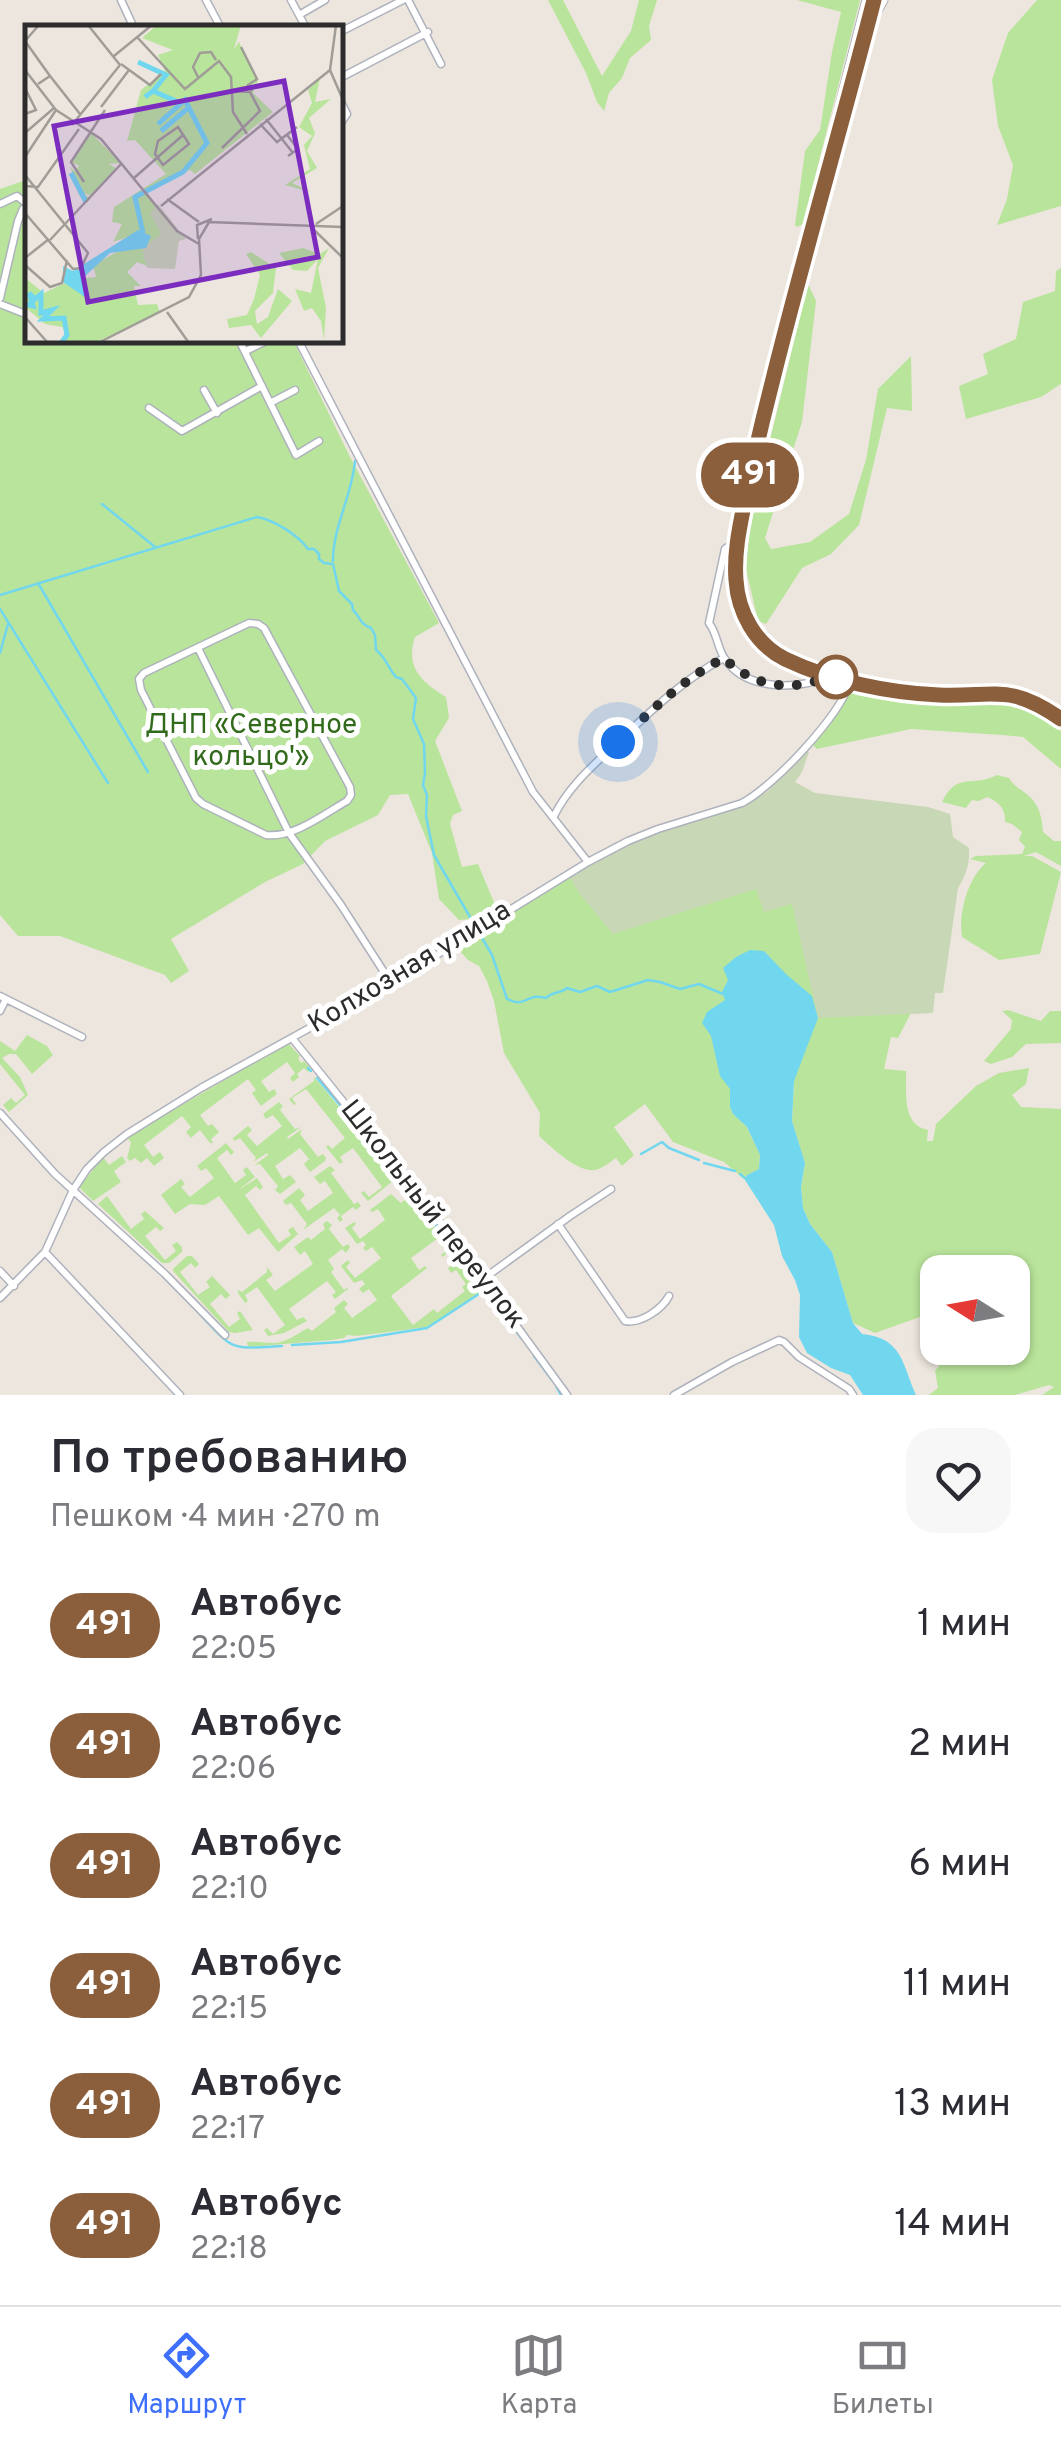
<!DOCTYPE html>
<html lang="ru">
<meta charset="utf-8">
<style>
:root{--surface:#fff;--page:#f7f7f7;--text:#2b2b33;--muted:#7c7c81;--line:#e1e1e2;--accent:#3e6ffa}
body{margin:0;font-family:Overpass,sans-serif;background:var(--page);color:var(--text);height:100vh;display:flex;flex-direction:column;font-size:38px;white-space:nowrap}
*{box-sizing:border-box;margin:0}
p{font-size:32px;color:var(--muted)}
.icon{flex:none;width:55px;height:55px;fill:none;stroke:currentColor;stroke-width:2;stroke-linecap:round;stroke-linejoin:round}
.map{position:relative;height:1395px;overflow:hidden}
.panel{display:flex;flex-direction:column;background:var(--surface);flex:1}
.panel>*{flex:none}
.badge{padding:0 20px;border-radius:32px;font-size:35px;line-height:65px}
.needle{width:65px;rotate:281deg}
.controls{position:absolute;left:920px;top:1255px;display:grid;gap:20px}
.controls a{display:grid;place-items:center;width:110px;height:110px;border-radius:20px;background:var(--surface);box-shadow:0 2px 8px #0004;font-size:50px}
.you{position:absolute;width:50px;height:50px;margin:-25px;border:8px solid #fff;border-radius:50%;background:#1a73e8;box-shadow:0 0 0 15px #1a73e833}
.map>.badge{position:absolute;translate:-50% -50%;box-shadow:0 0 0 5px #fff}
.round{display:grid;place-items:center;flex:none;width:105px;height:105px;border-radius:30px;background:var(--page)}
.head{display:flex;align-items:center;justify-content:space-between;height:170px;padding:0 50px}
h1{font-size:48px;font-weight:600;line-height:75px}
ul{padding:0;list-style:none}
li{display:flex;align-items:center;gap:30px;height:120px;padding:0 50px}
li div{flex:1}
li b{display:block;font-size:38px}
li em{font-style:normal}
li .badge{min-width:110px;font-weight:700;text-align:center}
.menu{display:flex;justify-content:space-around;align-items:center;height:140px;border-top:2px solid var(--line);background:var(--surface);font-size:28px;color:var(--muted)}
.menu a{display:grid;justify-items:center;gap:5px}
.menu .on{color:var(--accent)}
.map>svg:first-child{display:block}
.green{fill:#b9e49b}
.cemetery{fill:#c8d7b5}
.water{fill:#71d7ef}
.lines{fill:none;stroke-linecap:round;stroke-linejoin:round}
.stream{stroke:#71d7ef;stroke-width:2.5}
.street-casing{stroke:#aeb2bc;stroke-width:9}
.secondary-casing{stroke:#aeb2bc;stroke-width:11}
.street{stroke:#fff;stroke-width:6}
.secondary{stroke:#fff;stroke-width:9}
.line-casing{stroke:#fff;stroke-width:22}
.line{stroke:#8b5e3c;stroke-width:15}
.walk{stroke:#2c2c2c;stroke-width:10;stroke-dasharray:0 18}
.stop-dot{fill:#fff;stroke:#8b5e3c;stroke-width:5}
.labels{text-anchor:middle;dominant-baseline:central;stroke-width:10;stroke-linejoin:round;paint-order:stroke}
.park-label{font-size:28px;fill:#316a1a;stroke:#fff}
.street-label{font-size:28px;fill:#2c2c2c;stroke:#fff}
.inset-river{fill:none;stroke:#71d7ef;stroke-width:5}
.inset-road{fill:none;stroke:#a09c97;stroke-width:2.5}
.view{fill:#7b2cbf;fill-opacity:0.15;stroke:#7b2cbf;stroke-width:5}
.inset-edge{fill:none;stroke:#2c2c2c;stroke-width:5}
</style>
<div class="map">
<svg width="1061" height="1395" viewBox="0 0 1061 1395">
<rect width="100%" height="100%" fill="#ede6de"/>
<!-- green -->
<path class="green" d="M548 0H563L602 76 631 31 639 0H657L649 26 651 40 630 58 622 78 609 93 604 111 597 102 586 73Z
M797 0H860L803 224 797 227 795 225 805 151 820 130 832 52 841 12Z
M1037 0H1061V206L997 225 1007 199 1013 165 998 126 992 80 1008 33Z
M23 181 27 189 28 340H293L349 455 439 623 415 637C405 668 422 682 446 697L449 718 435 741 462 811 453 815 450 824 462 867 478 864 496 907 482 918 459 920 439 899 432 853 408 794 390 795 378 815 325 841 303 864 265 882 171 939 189 971 171 983 165 975 60 936H18L0 915V189Z
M1061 268V384L1041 397 966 419 959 386 988 374 983 354 1016 339 1023 302 1055 291 1056 271Z
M808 284 816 301 802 422 765 538 771 549 810 542 849 514 866 460 878 389 911 356 912 411 887 408 859 525 831 554 802 568 766 624 758 621 746 569 750 522Z
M859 690 932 702 1003 699 1038 711 1061 731V769L1023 737 1002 735 911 729 817 749 811 743 849 694Z
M997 775 1009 778C1015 788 1022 789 1030 797 1040 807 1042 818 1043 832L1054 841H1061V866L1036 852 1024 856H1032L1061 872 1040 954 999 960 962 937C958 913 968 878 986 863L970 859 976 856 1022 854 1025 847 1019 840 1022 832 1012 824 1005 822C1006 809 999 802 987 797L979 801 972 800 966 808 942 802C957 771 972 788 997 775Z
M760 797 911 1013 898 1038 891 1037 884 1069 906 1071C907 1093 901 1124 928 1130L927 1141H933L936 1124 976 1086 999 1073 1029 1068 1026 1084 1012 1095 1021 1107 1061 1109V1395H1042L1054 1387 1049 1385 1015 1395H929L938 1388 935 1371 952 1350 950 1348H1012V1272H938L937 1331 928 1320 920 1317 875 1333 853 1323 832 1252 810 1224 803 1208 801 1187 805 1163 792 1121 794 1081 730 1090V1107L733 1114 747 1127 760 1155 759 1169 747 1175 745 1180 724 1162 673 1142 645 1104 614 1127 634 1155 622 1166 616 1158C610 1162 602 1169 595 1170 578 1173 551 1147 539 1136L540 1113 504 1053 494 1001 487 981 479 966 468 960 458 949 569 876 660 831 747 804Z
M1008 1010 1041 1021 1050 1011H1061V1043L1026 1044 1012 1057 991 1064 984 1061 1011 1029 1012 1020 1002 1011Z
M27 1035 47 1046 53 1055 32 1074 16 1054H9L2 1058 20 1077 28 1095 9 1112 3 1105 11 1098 16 1103 25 1095 0 1064V1041L15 1051Z
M288 1043 300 1056 298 1058 301 1063 304 1061 311 1069 308 1072 304 1068 297 1074 299 1077 293 1082 290 1078 295 1073 287 1062 261 1081 269 1092 274 1089 277 1094 261 1106 252 1093 256 1090 248 1079 200 1115 208 1126 212 1124 219 1132 211 1139 213 1143H210L200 1130 191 1138 186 1132 191 1127 182 1116 144 1145 153 1157 160 1152 164 1158 154 1166 147 1158 141 1163 135 1158 130 1161 127 1158 131 1143 127 1137Z
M314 1077 398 1177 368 1201 361 1193 364 1191 369 1197 382 1187 353 1148 340 1157 343 1162 340 1164 326 1147 328 1145 332 1149 345 1138 306 1089 292 1098 296 1104 294 1105 289 1099 314 1081Z
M279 1102 283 1106 280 1110 295 1129 301 1127 287 1137 288 1139 302 1129 300 1134 318 1157 323 1154 326 1158 325 1161 310 1172 304 1164 309 1159 300 1148 275 1166 283 1179 290 1175 296 1182 280 1194 275 1190 278 1186 260 1164 255 1165 268 1155 267 1153 253 1162 256 1158 240 1138 234 1141 233 1138 248 1126 252 1130 247 1135 257 1146 282 1126 273 1115 266 1119 263 1114Z
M226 1143 234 1152 231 1155 227 1150 217 1158 235 1183 246 1175 243 1170 247 1167 255 1177 237 1191 257 1178 263 1187 260 1190 256 1186 245 1195 279 1243 291 1235 288 1230 293 1227 298 1234 278 1252 259 1228 248 1235 219 1196 205 1205 190 1204 175 1214 161 1195 181 1179 185 1184 181 1187 190 1197 214 1178 206 1168 201 1171 197 1166Z
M122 1156 126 1162 114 1171 121 1182 93 1201 79 1187 103 1157 109 1165Z
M330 1166 335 1170 331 1173 354 1204 358 1202 361 1206 356 1210 353 1207 341 1216 343 1220 340 1222 337 1218 340 1215 334 1208 303 1230 307 1224 291 1203 286 1205 283 1201 299 1188 305 1195 300 1200 308 1211 333 1193 325 1181 320 1184 314 1177Z
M403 1184 451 1249 443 1257 441 1255 446 1251 437 1239 411 1258 419 1270 425 1266 427 1268 391 1296 413 1325 434 1309 437 1313 465 1291 462 1287 466 1284 456 1270 451 1273 448 1268 460 1259 483 1290 427 1327 357 1336 347 1335 344 1338 332 1340 248 1347 247 1342C257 1341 265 1343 274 1343 286 1343 298 1333 308 1328L312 1331 336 1312 334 1308 344 1300 348 1304 344 1308 352 1318 377 1300 369 1289 363 1293 359 1289 365 1284 362 1280 354 1283 341 1266 348 1260 350 1263 346 1267 355 1278 381 1258 372 1247 366 1251 363 1248 366 1245 363 1241 357 1244 345 1228 354 1222 356 1224 352 1228 360 1239 385 1220 378 1209 372 1212 370 1210 391 1194 401 1203 406 1199 398 1188Z
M107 1196 131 1229 144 1219 141 1214 145 1211 164 1228 160 1231 156 1227 145 1236 165 1260 176 1251 172 1245 177 1242 182 1247V1252L169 1263H162L98 1204Z
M327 1221 332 1225 329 1229 343 1247 348 1244 350 1247 346 1253 342 1249 328 1260 334 1269 331 1272 344 1290 348 1287V1289L335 1299 332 1295 336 1292 327 1281 289 1309 297 1320 303 1317 307 1321 284 1333 268 1336 264 1330 267 1328 273 1334 285 1325 257 1287 245 1295 248 1301 245 1303 238 1293V1290L242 1292 267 1272V1267L273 1275 266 1280 275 1291 313 1264 305 1251 300 1255 294 1247 308 1237 311 1240 325 1229 323 1224Z
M187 1256H192L199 1264 195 1268 191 1263 180 1272 198 1295 210 1287 206 1282 212 1276 230 1295 226 1299 221 1294 210 1304 229 1327 240 1319 237 1313 240 1311 253 1330 235 1333 229 1332 173 1271V1269Z"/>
<!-- cemetery -->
<path class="cemetery" d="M806 750 809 752 802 772 795 782 815 793 928 807 950 814 953 837 969 848C970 864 966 875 958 888L943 993H935L933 1013 818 1018 792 904 764 912 756 889 613 934 579 893 569 876 628 844 660 831 747 804 768 791Z"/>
<!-- water -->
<path class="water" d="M750 950 764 951 786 974 812 996 818 1018 794 1081 792 1121 805 1163 801 1187 803 1208 810 1224 832 1252 853 1323 862 1334C903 1338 902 1364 916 1395H863L850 1375 831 1368 807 1353 799 1337 800 1295 795 1280 782 1256 774 1225 745 1180 747 1175 759 1169 760 1155 747 1127 733 1114 730 1107V1089L720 1076 711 1036 702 1023 707 1012 725 1000 722 992 728 980 723 968 736 957Z"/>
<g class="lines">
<!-- stream -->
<path class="stream" d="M102 504 155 547
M333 561C333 526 352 496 355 461
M38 583 148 772
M0 595 257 517C274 520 298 535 308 549H314L319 554V559L324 563 333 564 339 591 352 604 353 610C360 616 360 625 371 628L375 635 376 650C385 656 388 668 396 677L402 679 416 698 413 719 424 744 425 773 423 785 427 795 426 816 434 855 492 955 507 999C521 1006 523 1000 534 997 538 996 542 997 546 998 553 991 560 994 567 988L580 992 597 986 610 992 648 980 660 982 680 989 699 984 723 994
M0 609 108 783
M0 653 8 624
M308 1068 311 1071
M317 1078 384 1157
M641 1154 662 1142 669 1148 699 1160
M704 1163 735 1171
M740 1174 745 1178
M403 1181 454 1250
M461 1258 474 1277
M478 1282 487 1293
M490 1298 522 1339
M200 1314C235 1352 230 1349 282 1346
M292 1345 341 1342 427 1328 485 1290
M534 1356 552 1380
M556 1386 561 1395"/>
<!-- street casing -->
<g class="street-casing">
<path id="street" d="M121 0 134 28
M206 0 221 28
M291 0 306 28
M408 0 441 64
M299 15 325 0
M340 32 403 0
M340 78 428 32
M340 100 347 114 340 124
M0 204 17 196 28 205
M0 298 18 221 23 209 28 208
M0 304 28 315
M239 340 296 455 319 441
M298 340 533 792 588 862
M246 351 266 341
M204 390 217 413
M270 403 295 390
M149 408 182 431 262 386
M736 541 725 549 709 623C718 635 717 648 725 659 745 690 798 691 828 676
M249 623 258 624 264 628 350 787 351 795 347 801C324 814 294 838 266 835L203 804 196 798 141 690 139 679 144 673Z
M198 648 289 833 341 905 391 983
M554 816C569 785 596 763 620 740 653 709 684 679 724 658
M0 996 82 1037
M0 1011 6 999
M292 1038 445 1228 567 1395
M0 1113 55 1174 165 1274 225 1335
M558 1224 625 1321C641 1324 662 1309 669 1296
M45 1252 180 1395
M0 1271 14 1286
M483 1279 570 1216 611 1189
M0 1298 45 1252 73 1190 87 1169 104 1152 127 1134 201 1088 391 983 588 862 628 841 658 829 742 803C774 786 839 717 850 682
M674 1395 732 1362 779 1340 784 1342 799 1357 849 1389 853 1395"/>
</g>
<!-- secondary casing -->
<g class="secondary-casing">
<path id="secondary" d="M867 0C836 118 808 236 779 354 766 403 754 452 745 502 740 527 734 552 735 577 737 610 754 642 784 658 826 681 891 693 938 695 995 698 1009 682 1061 719
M874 16 883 0
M838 134 874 0"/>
</g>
<!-- street -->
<use href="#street" class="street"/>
<!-- secondary -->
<use href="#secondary" class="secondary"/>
</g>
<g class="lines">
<!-- line casing -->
<g class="line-casing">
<path id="line" d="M874 0C841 129 803 257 771 387 761 426 752 465 744 505 739 530 734 554 736 580 738 612 755 644 785 659 831 681 889 693 939 695 996 697 1009 683 1061 719"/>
</g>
<!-- line -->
<use href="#line" class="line"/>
<!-- walk -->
<path class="walk" d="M618 742C651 711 683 679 724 658 748 682 780 691 813 682 823 679 826 675 836 677"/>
</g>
<!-- markers -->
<circle class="stop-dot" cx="836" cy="677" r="20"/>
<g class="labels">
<!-- park labels -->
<g class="park-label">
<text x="251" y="726">ДНП «Северное<tspan x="251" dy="32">кольцо'»</tspan></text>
</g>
<!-- street labels -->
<g class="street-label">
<text transform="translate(410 968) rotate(-31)">Колхозная улица</text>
<text transform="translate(432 1215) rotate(52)">Школьный переулок</text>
</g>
</g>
<!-- overview -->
<g transform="translate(25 25)">
<rect width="318" height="318" fill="#ede6de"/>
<path d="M132 0H216L209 24 214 17 233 56 228 68 248 87 170 149 165 145 121 166 152 208 122 241 112 237 102 247 116 261H109L113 280 132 279 135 288 71 317H37L43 310 37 302 20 299 0 282V253L19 268 40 258 57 267V253L71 252 68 240 99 223 103 212 88 217 97 199 87 197 89 182 141 149 110 115 102 116 116 65 140 46 133 30 148 25 117 13ZM295 53 290 77 306 74 284 93 290 108 282 126 292 143 267 158 286 167 260 160 285 144 279 120 287 111 274 102 287 78 283 65ZM66 108 96 138 84 139 91 143 67 171 54 167 66 173 62 178 54 170 45 141 49 146 54 141 47 137ZM278 223 295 229 304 223 293 243 301 283 299 315 296 296 287 283 279 286 270 264 286 268 293 234 282 246 268 245 254 228ZM226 227 251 243 248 268 230 286 232 299 243 292 253 264 267 276 236 313 226 300 204 303 202 294 222 290 229 274 235 250 221 229Z" fill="#b9e49b"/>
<path d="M133 179 161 214 154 216 150 244 122 243 117 224 136 209 125 188Z" fill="#c8d7b5"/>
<path d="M113 205 126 211 121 223 85 228 57 254 64 275 38 257V241L48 246Z" fill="#71d7ef"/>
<path class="inset-river" d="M113 37 141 50 128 66M120 72 128 66 155 78M136 106 162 84M46 148 61 177M118 208 110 172 158 147 182 118 160 75 133 99M0 279 8 281 4 268 10 274 16 269V288L27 285 18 294 39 293 42 310 36 318"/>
<path class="inset-road" d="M14 0 0 16 25 51M63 0 95 40M311 0 305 45 318 75M112 12 160 64 194 36 206 52 208 87 222 109M216 22 232 54 223 60 227 66M89 31 127 0M96 39 125 60 136 49M0 45 31 85 0 132M174 54 168 42 175 28 186 27 191 35M13 59 25 51 55 89M0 63 11 85 0 89M76 82 104 45M31 85 76 114 152 206 174 219M241 94 268 128M235 99 252 117 272 102M47 100 95 40M153 102 164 119 138 140 130 129 133 116ZM0 108 29 83M262 110 273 124 263 131M197 123 235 86 225 67 209 66M0 150 63 228 56 243 48 244 0 188M109 153 158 110M59 157 46 137 80 85M0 161 13 162 54 104M142 174 174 197M136 181 305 45M291 199 318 181M285 201 318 233M173 214 172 200 187 194M25 215 97 138M0 233 24 214M0 240 25 262 37 258 42 235M142 287 164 318M0 292 23 318M73 318 164 272 176 250 174 214 184 197 318 202"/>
<path class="view" d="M259 56 293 232 63 277 29 101Z"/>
<rect width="318" height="318" class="inset-edge"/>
</g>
</svg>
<div class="controls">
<a><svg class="needle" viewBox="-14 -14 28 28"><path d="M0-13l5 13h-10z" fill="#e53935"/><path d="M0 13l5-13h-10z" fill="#7c7c81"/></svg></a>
</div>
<div class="you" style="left:618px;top:742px"></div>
<b class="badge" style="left:750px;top:475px;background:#8b5e3c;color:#fff">491</b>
</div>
<section class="panel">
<div class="head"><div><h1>По требованию</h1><p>Пешком · 4 мин · 270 m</p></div><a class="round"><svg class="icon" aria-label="heart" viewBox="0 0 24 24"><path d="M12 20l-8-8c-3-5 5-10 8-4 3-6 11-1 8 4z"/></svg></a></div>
<ul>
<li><span class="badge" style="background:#8b5e3c;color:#fff">491</span><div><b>Автобус</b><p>22:05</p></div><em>1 мин</em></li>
<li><span class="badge" style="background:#8b5e3c;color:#fff">491</span><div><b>Автобус</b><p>22:06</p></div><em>2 мин</em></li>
<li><span class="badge" style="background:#8b5e3c;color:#fff">491</span><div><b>Автобус</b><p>22:10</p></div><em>6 мин</em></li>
<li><span class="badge" style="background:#8b5e3c;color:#fff">491</span><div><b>Автобус</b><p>22:15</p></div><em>11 мин</em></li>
<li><span class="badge" style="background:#8b5e3c;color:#fff">491</span><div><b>Автобус</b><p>22:17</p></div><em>13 мин</em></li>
<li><span class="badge" style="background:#8b5e3c;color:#fff">491</span><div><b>Автобус</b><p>22:18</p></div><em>14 мин</em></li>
</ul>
</section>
<nav class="menu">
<a class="on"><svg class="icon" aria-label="directions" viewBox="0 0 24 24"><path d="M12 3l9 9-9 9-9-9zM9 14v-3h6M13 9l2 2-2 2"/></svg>Маршрут</a>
<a><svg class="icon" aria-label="map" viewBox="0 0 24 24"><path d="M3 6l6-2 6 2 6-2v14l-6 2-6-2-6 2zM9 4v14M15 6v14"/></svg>Карта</a>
<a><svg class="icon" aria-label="tickets" viewBox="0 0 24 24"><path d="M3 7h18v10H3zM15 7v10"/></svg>Билеты</a>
</nav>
